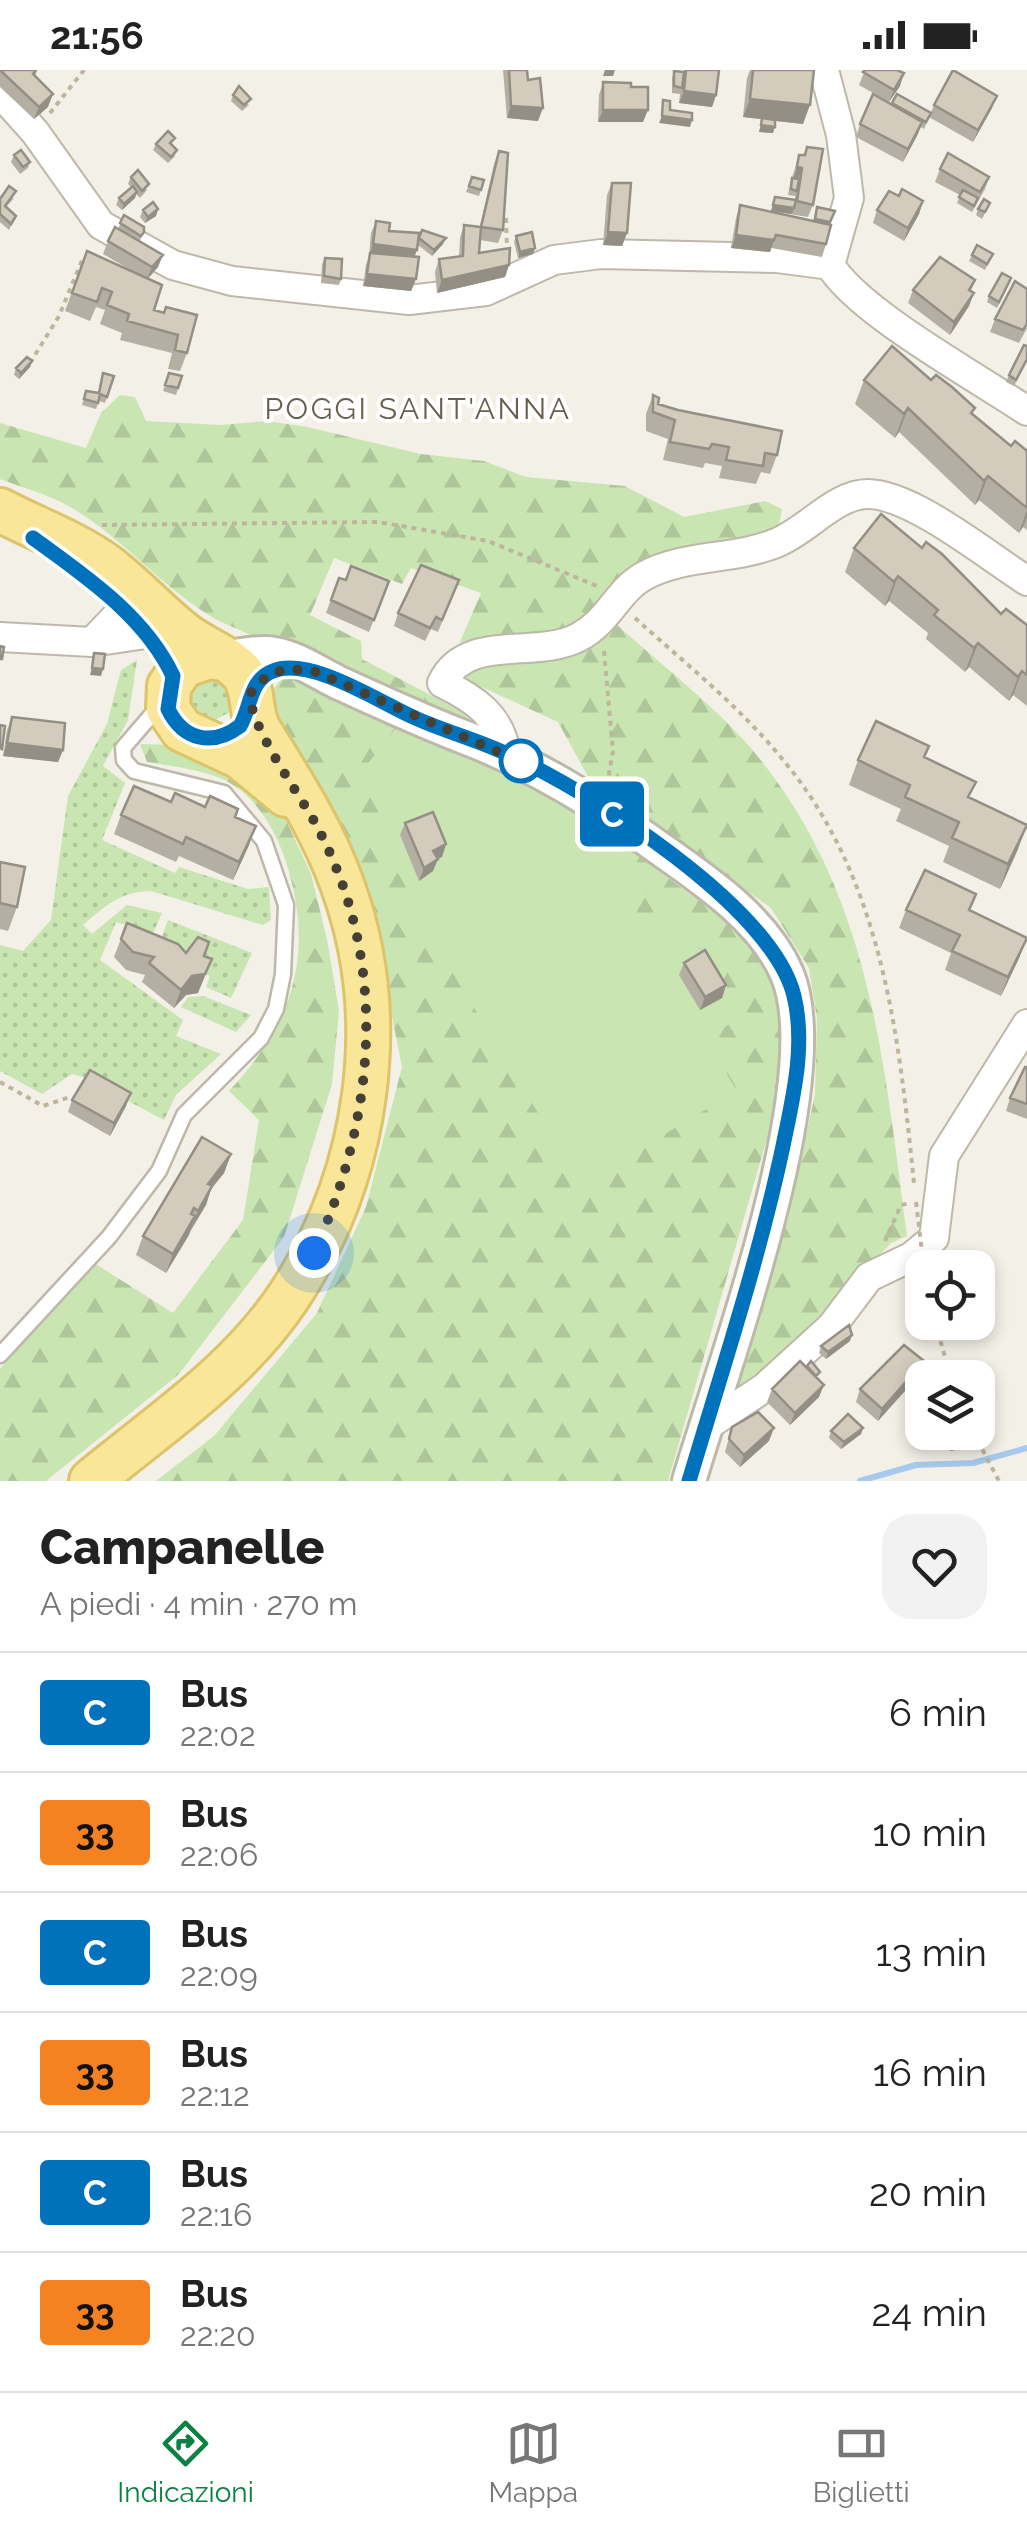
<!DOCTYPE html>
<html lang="it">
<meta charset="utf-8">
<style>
:root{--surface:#fff;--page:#f2f2f2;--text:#222;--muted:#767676;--line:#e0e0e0;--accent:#0b8043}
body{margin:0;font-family:Raleway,sans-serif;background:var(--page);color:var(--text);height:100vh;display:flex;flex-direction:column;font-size:38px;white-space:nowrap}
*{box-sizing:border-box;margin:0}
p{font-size:32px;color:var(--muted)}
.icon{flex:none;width:55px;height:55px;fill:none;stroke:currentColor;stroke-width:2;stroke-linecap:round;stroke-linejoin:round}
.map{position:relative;height:1411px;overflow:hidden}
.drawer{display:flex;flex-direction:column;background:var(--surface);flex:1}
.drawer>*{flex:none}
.badge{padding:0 20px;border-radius:8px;font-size:35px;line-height:65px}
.tools{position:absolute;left:905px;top:1180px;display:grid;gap:20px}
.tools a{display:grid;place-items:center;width:90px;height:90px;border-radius:20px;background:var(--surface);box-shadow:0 5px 15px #0003;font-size:50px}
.you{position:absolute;width:50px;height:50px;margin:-25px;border:8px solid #fff;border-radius:50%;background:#1a73e8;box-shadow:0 0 0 15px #1a73e833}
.map>.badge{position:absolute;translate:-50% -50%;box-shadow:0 0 0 5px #fff}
.round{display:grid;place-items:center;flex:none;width:105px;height:105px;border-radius:30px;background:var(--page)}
.head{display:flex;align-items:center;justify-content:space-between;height:170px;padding:0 40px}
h1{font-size:48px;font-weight:800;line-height:75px}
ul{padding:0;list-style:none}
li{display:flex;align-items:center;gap:30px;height:120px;padding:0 40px;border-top:2px solid var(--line)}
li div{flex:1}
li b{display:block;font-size:38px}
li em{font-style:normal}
li .badge{min-width:110px;font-weight:700;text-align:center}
.status{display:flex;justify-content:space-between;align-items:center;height:70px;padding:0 50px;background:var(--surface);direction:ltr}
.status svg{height:28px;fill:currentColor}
.dock{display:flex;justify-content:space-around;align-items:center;height:140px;border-top:2px solid var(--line);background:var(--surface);font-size:28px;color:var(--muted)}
.dock a{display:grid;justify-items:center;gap:5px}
.dock .active{color:var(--accent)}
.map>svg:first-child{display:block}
.grass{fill:url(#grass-dots)}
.forest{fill:url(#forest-firs)}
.park{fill:#c9e5b1}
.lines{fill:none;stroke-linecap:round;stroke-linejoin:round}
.stream{stroke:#a6c9ec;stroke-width:6}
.service-casing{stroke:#bdb8aa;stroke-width:19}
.minor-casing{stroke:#bdb8aa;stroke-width:32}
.tertiary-casing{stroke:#bdb8aa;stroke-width:38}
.primary-casing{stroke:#ddc46a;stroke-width:48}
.path{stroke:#beb59c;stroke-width:4;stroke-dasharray:5 5;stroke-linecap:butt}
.service{stroke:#fff;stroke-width:14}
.minor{stroke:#fff;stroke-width:28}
.tertiary{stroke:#fff;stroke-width:32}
.primary{stroke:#f9e699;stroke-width:42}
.path-bridge{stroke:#beb59c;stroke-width:4;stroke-dasharray:5 5;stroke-linecap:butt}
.wall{fill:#b5afa3}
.shaded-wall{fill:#948f84}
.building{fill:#d3ccbd;stroke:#948f84;stroke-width:2.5}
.line-casing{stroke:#fff;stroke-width:22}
.line{stroke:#0072bc;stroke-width:15}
.walk{stroke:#454036;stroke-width:10;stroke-dasharray:0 18}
.stop-dot{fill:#fff;stroke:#0072bc;stroke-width:5}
.labels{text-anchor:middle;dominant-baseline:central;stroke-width:8;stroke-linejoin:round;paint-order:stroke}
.neighbourhood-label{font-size:30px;letter-spacing:2.5px;fill:#675f4e;stroke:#fff}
</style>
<div class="status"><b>21:56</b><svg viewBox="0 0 49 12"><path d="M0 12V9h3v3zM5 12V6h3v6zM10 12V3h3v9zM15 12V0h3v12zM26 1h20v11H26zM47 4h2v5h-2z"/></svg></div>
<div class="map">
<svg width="1027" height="1411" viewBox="0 0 1027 1411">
<defs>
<pattern id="grass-dots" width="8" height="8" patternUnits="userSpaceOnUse" patternTransform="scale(2.5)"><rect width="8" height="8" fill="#c9e5b1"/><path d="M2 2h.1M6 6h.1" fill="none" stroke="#aec699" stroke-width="1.8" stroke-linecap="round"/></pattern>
<pattern id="forest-firs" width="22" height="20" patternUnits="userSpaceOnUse" patternTransform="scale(2.5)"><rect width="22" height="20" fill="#c9e5b1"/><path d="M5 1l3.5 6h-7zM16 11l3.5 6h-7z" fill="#aec699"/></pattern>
</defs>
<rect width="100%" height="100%" fill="#f2f0e7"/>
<!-- grass -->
<path class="grass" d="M137 590 128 650 103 696 125 713 102 770 175 803 179 797 248 819 269 817 271 850 263 855 151 821C121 821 105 836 83 855L92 864 127 835 162 843 153 863 116 852 100 890 183 950 176 966 221 984 176 1025 164 1050 83 1007 72 1004 42 1024 0 1001V875L23 881 51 850 68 726 107 654 121 600Z
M227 607 232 641 209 653 192 646 185 616 189 610Z
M168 850 252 883 231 928 206 917 210 906 156 883Z
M203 926 251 945 236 962 181 937 188 927Z"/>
<!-- forest -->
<path class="forest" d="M120 325 135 327 146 351 220 355 267 351 307 357 421 384 484 391 526 407 625 416 684 447 765 431 782 439 778 460 650 492 596 545 557 567 460 572 481 523 411 498 402 514 334 488 310 545 361 571 362 589 468 645 464 659 219 551C163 520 126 470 72 438 51 425 23 418 0 409V353L86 378 101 343Z
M615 553C660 594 723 642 759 688 872 828 884 995 907 1166L891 1173 759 1309 726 1334 788 1150 815 1024 817 949 809 898 771 838 591 712 558 652 462 608 474 598C521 591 585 594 615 553Z
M283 607 304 608 399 654 737 1021 630 856 642 822 610 765 744 864 780 928 783 1013 668 1411H156L214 1366 317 1243 366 1137 402 997 372 846 332 740 266 647 271 622Z
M140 674 171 675 264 723 285 748 311 804 327 869 339 941 332 1014 284 1167 179 1304 46 1411H0V1299L94 1193 173 1243 243 1150 259 1050 229 1021C294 952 315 884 286 792 278 766 259 732 235 716 211 700 175 697 147 692Z"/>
<!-- park -->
<path class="park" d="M399 654 566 735 610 765 642 822 632 851 639 863 667 847 712 891 744 946 706 968 737 1021 581 1114 411 833 366 696Z"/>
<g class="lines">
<!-- stream -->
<path class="stream" d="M860 1411 916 1395 973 1393 1027 1378"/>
<!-- service casing -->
<g class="service-casing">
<path id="service" d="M0 1285 109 1167 159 1101 184 1045 261 968 276 939 283 904 286 835 264 771 224 723 134 701 124 690 123 678 161 634"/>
</g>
<!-- minor casing -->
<g class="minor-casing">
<path id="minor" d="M824 0 841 65 849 128 830 195
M0 23 35 62 101 155 173 195 232 211 409 230 486 221 554 190 601 184 777 188 830 195C858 242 977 307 1027 341
M0 567 92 572 146 564
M92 572 130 532 143 534 153 543
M506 683C500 646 475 629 442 613 466 562 536 590 579 567 609 551 618 520 644 506 684 484 735 490 776 473 807 461 835 424 868 424 912 424 989 487 1027 511
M705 1357 764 1318 832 1256 869 1207 911 1187 934 1168 944 1086 1027 954"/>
</g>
<!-- tertiary casing -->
<g class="tertiary-casing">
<path id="tertiary" d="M223 589C239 585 258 581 275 584 295 587 319 603 337 612 381 632 424 652 469 669 538 696 599 735 659 778 706 811 764 850 787 904 831 1008 722 1299 689 1411"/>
</g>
<!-- primary casing -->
<g class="primary-casing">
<path id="primary" d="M0 440C34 458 76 473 107 496 135 517 159 545 187 566 205 579 229 587 243 604 255 620 249 643 260 661 290 710 322 758 342 814 392 950 368 1106 289 1226 238 1303 161 1353 91 1411
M223 589 209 587 183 596 169 616 168 639 182 660 240 687 286 725"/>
</g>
<!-- path -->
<path class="path" d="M50 43 84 0
M506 148 507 180
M30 293 59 246 83 188
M102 455 378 452 488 471 597 516
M635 548C687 595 744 640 788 696 883 814 899 968 914 1113
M604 581 613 681 608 710
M0 1012 43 1036 70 1027
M885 1171 901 1135 911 1133
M935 1252 951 1308
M973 1362 999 1411"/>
<!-- service -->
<use href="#service" class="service"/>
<!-- minor -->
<use href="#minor" class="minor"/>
<!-- tertiary -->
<use href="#tertiary" class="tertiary"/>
<!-- primary -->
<use href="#primary" class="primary"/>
<!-- path-bridge -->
<path class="path-bridge" d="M916 1132 924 1198"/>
</g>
<!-- wall -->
<path class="wall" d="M0 0 37 1 35 6 48 37 34 49 0 17Z
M503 0H527L528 10 538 51 507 48Z
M684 0H719L716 25 712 37 679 33 680 24 672 23V8L674 1 684 2Z
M750 0H814L803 54 775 51 773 63 759 62 762 49 743 47 747 8Z
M865 0 900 16 889 32 859 15Z
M603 12 643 52H598L599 25Z
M233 25 249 35 242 41 231 31Z
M934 35 992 38 973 72 929 47Z
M931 43 924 59 921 57 903 92 856 67 860 54Z
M156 74 172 75 175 86 168 93 153 80Z
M807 77 813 135 808 147 771 141 775 127 795 129V126L788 125 790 114 799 85H804Z
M499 81 503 160 498 173 480 170 479 183 509 195 505 207 437 223 435 202 439 189 459 187 460 168 464 155 480 156 494 94Z
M14 85 30 92 28 98 20 104 11 92Z
M940 99 989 107 985 119 972 142 957 133 960 125 935 112Z
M131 107 147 120 140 128 136 124 135 128 122 140 116 135 119 128 131 117 128 114Z
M472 107 484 110 479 126 466 122Z
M612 113 627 163 622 176 603 175 607 125Z
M899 126 923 131 919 144 904 171 873 153 877 140Z
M14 128 6 137 16 146 9 160 0 152V129Z
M990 133 982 149 976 145 978 139Z
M740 135 813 151 817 137 835 141 830 155 826 174 822 187 771 178 770 182 731 178 736 148Z
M158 139 156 146 145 153 140 147 143 140Z
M124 145 144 157 140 171 158 197 148 209 154 240 163 243 166 237 187 283 180 301 168 299 172 283 120 270 122 263 100 254 105 240 96 237 90 251 65 241 87 181 139 205 103 184 108 171 118 159Z
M376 151 389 161 418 173 422 160 443 174 432 186 418 175 415 186 416 209 411 221 363 216 366 195 369 186 371 163Z
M516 166 535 178 533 184 518 188 514 172Z
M993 184 985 200 969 191 972 185Z
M325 188 341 209 339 215 321 213 322 194Z
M975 210 971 221 969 236 950 265 908 233 913 220Z
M1009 214 997 238 987 232 989 226Z
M995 249 1027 258 1019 273 990 262Z
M32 291 30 297 19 309 14 305 16 298Z
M1027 291 1014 316 1006 312 1009 305Z
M103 303 107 327 105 333 99 331 96 339 82 335 86 321 98 323Z
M169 303 182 306 176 325 163 321Z
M864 310 973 344 1011 376 1027 381V460L1023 457 1019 463 979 430 975 435 899 362 895 368 855 334Z
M653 325 658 334 777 385 770 404 761 402 756 414 719 408 722 396 705 393 703 398 663 390 668 369 646 361V344Z
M854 478 1027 555V636L1013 625 1009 631 969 597 965 602 926 569 928 563 889 531 885 536 845 502Z
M339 508 346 510 389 511 369 562 326 543Z
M459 510 438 562 431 559 425 571 394 556 398 543Z
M12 647 63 680 58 692 3 686 7 660Z
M925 688 970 728 1018 779 1000 819 943 792 949 776 896 751 901 739 849 715 858 690Z
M171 732 205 737 236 747 249 775 233 810 179 786 176 792 114 764 121 745Z
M405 753 446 774 442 787 438 788 433 801 419 811 400 765Z
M0 792 17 837 8 861 0 859Z
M976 824 970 841 1020 886 1001 926 945 900 951 883 899 858 906 840Z
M127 853 186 883 204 886 198 923 186 925 174 938 142 912 145 905 126 900 114 887Z
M684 893 726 915 722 928 700 940 679 905Z
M1027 997V1049L1006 1041 1010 1028Z
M72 1030 126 1036 110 1066 68 1042Z
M231 1084 224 1103 211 1119 206 1135 166 1203 136 1185 143 1166Z
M850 1271 826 1289 819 1283 821 1276Z
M924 1291 920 1304 878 1351 856 1332 860 1319Z
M818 1309 819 1327 790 1355 767 1332 772 1319Z
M732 1357 769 1371 740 1397 725 1382Z
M863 1358 861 1364 841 1379 829 1368 831 1361Z"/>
<!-- shaded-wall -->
<path class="shaded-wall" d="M605 0H615L613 6H603Z
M904 3 900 16 889 32 894 20Z
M684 21 716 25 712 37 679 33Z
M53 24 48 37 34 49 39 37Z
M997 26 992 38 973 72 978 60Z
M750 29 810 35 803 54 743 47Z
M511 36 543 38 538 51 507 48Z
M603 40H648L643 52H598Z
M662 46 692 50 690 57 659 53Z
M922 52 918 64 903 92 908 79Z
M761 55 775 57 773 63 759 62Z
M797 97 802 98 798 110H793Z
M137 122 135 128 122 140 124 134Z
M923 131 919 144 904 171 908 158Z
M773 135 794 138 792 144 771 141Z
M158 139 156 146 145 153 148 147Z
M608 162 627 163 622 176 603 175Z
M736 165 774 170 770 182 731 178Z
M446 168 443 174 432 186 434 180Z
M373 174 417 180 412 192 369 186Z
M535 178 533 184 518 188 520 182Z
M163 185 158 197 147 209 152 197Z
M509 195 505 207 437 223 442 210Z
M367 204 416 209 411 221 363 216Z
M974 223 969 236 950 265 954 252Z
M32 291 30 297 19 309 21 303Z
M908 338 899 362 895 368 904 344Z
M988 406 979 430 975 435 984 411Z
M1027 440V447L1023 457 1019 463Z
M898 506 889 531 885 536 894 512Z
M978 573 969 597 965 602 974 578Z
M92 598 103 599 101 606 90 605Z
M1022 601 1013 625 1009 631 1018 607Z
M7 673 63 680 58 692 3 686Z
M1027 755 1018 779 1000 819 1008 794Z
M256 756 249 775 233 810 239 792Z
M446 774 442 787 428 793 433 781Z
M438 789 433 801 419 811 424 798Z
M1027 868 1020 886 1001 926 1008 907Z
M212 889 198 923 186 925 174 938 181 920 192 906Z
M726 915 722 928 700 940 705 927Z
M131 1023 126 1036 110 1066 114 1053Z
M231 1084 224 1103 211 1119 206 1135 191 1159 208 1114Z
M195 1146 189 1165 166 1203 173 1184Z
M852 1265 850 1271 826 1289 828 1282Z
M924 1291 920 1304 878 1351 882 1339Z
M824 1315 819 1327 790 1355 795 1343Z
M774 1358 769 1371 740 1397 744 1385Z
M863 1358 861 1364 841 1379 844 1372Z
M975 1371 973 1377 950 1381 952 1374Z"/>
<!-- building -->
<path class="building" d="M0 0H36L33 4 53 24 39 37Z
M509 0H527L528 10 540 8 543 38 511 36Z
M686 0H719L716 25 684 21Z
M753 0H814L810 35 750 29Z
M865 0H897L904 3 894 20 863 2Z
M953 0 997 26 978 60 934 35Z
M674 1 684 2 682 18 674 16Z
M603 12 631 13V17H648V40H603Z
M239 16 251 29 244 35 233 25Z
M873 24 922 52 908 79 860 54Z
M897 24 931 43 926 52 892 33Z
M663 30 670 31V40L692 43V50L662 46Z
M762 48 775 50V57L761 55Z
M168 61 175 68 170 73 177 80 171 87 156 74Z
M807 77 823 79 813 135 797 131 802 98 797 97 799 85H805Z
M21 80 30 92 23 97 14 85Z
M499 81 508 83 503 160 481 157Z
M948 83 989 107 980 122 940 99Z
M138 100 149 114 142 121 131 107Z
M472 107 484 110 481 120 469 116Z
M792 108 799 109 797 121 791 119Z
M612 113H631L627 163 608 162Z
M9 116 16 121 5 136 16 146 11 154 0 144V129Z
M133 116 137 122 124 134 119 128Z
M902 119 923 131 908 158 877 140 889 121 899 126Z
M963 120 978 128 974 136 959 127Z
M775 127 796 130 794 138 773 135Z
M984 129 990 133 985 142 978 139Z
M153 132 158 139 148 147 143 140Z
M740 135 831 155 826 174 776 165 774 170 736 165Z
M817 137 835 141 830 152 815 149Z
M124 145 144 157V162L141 166 120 153Z
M376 151 390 153 389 161 419 163 417 180 373 174Z
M464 155 481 157 479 183 510 178 509 195 442 210 439 189 463 186Z
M115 157 163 185 152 197 108 171Z
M422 160 446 168 434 180 419 168Z
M532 162 535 178 520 182 516 166Z
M977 175 993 184 987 194 972 185Z
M87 181 162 215 154 240 164 243 166 237 197 245 187 283 175 280 178 265 127 251 129 244 107 235 112 222 102 218 97 232 72 223Z
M370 183 419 187 416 209 367 204Z
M940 187 975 210 969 220 974 223 954 252 913 220Z
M325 188 342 189 341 209 324 206Z
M1002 203 1011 208 999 232 989 226Z
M1015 211 1027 219V254L1023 260 995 249Z
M1024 275 1027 276V289L1016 310 1009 305Z
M892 276 931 310 936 305 952 317 975 338 971 343 1011 376 1015 371 1027 381V438L988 406 984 411 908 338 904 344 864 310Z
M27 287 32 291 21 303 16 298Z
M103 303 114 306 107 327 100 324 98 333 84 329 86 321 99 323Z
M169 303 182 306 178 318 165 315Z
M653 325 659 328 658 334 678 340 782 361 777 385 765 383 763 396 726 390 729 377 712 374 709 379 670 372 675 350 653 342Z
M881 444 922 478 926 472 942 484 1001 544 1006 539 1027 555V605L1022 601 1018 607 978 573 974 578 934 545 938 540 898 506 894 512 854 478Z
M421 495 459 510 442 550 436 547 430 558 398 543Z
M351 496 389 511 374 550 331 530 339 508 346 510Z
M0 576 4 577 2 589H0Z
M94 583 105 584 103 599 92 598Z
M12 647 65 653 63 680 7 673Z
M876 651 929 676 924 687 976 712 968 727 1027 755 1008 794 952 768 959 752 905 727 910 715 858 690Z
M0 655 5 656 2 679 0 678Z
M134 716 171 732 175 723 205 737 210 726 238 739 235 747 256 756 239 792 186 767 183 774 121 745Z
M433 742 446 774 433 781 438 789 424 798 405 753Z
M0 792 25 797 17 837 0 833Z
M925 800 976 824 969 840 1027 868 1008 907 952 881 960 865 906 840Z
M127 853 178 874 186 883 198 867 209 872 204 886 212 889 205 904 192 906 181 920 149 893 154 887 133 882 121 869Z
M705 880 726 915 705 927 684 893Z
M1025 997H1027V1034L1010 1028Z
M90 1000 131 1023 114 1053 72 1030Z
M202 1067 231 1084 208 1114 212 1116 198 1141 194 1138 191 1144 195 1146 173 1184 143 1166Z
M849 1255 852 1265 828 1282 821 1276Z
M904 1275 924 1291 882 1339 860 1319Z
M800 1291 824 1315 795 1343 772 1319Z
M811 1291 820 1302 816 1306 807 1296Z
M758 1342 774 1358 744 1385 729 1369 732 1357Z
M848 1344 863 1358 844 1372 831 1361Z
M966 1362H972L975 1371 952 1374 949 1368Z"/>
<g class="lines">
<!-- line casing -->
<g class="line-casing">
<path id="line" d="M33 468C85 506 145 546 173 606L168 639C183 670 212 677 240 656 251 638 249 610 273 601 310 586 379 632 413 647 443 661 475 669 505 683 588 720 772 836 794 926 806 976 793 1027 783 1076 759 1189 722 1300 689 1411"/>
</g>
<!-- line -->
<use href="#line" class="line"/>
<!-- walk -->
<path class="walk" d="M314 1183C377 1044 390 889 314 751 296 719 250 657 250 624 270 598 285 597 316 602L528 695 521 691"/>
</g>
<!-- markers -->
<circle class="stop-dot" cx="521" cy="691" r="20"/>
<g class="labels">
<!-- neighbourhood labels -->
<g class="neighbourhood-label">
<text x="418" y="338">POGGI SANT'ANNA</text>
</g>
</g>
</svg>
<div class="tools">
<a><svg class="icon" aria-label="locate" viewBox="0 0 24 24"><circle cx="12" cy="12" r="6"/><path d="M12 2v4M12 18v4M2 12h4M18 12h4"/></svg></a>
<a><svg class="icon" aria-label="layers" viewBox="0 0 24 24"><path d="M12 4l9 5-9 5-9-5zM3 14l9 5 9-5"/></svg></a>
</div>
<div class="you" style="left:314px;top:1183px"></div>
<b class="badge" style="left:612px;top:744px;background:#0072bc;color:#fff">C</b>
</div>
<section class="drawer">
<div class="head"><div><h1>Campanelle</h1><p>A piedi · 4 min · 270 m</p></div><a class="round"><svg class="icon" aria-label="heart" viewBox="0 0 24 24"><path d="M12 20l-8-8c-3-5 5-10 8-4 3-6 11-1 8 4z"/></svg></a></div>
<ul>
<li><span class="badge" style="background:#0072bc;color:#fff">C</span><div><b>Bus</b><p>22:02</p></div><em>6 min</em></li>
<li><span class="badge" style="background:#f58220;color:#111">33</span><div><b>Bus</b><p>22:06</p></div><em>10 min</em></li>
<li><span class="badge" style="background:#0072bc;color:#fff">C</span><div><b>Bus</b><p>22:09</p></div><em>13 min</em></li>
<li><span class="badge" style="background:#f58220;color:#111">33</span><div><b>Bus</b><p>22:12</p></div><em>16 min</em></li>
<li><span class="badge" style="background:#0072bc;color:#fff">C</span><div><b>Bus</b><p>22:16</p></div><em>20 min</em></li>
<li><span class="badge" style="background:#f58220;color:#111">33</span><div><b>Bus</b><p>22:20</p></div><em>24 min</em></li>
</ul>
</section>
<nav class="dock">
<a class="active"><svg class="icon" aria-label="directions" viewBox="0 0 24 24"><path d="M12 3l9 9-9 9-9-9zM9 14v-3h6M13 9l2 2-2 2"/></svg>Indicazioni</a>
<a><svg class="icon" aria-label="map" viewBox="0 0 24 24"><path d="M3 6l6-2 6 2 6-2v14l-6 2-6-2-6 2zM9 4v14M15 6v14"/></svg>Mappa</a>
<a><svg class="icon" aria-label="tickets" viewBox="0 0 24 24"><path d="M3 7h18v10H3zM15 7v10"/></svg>Biglietti</a>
</nav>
